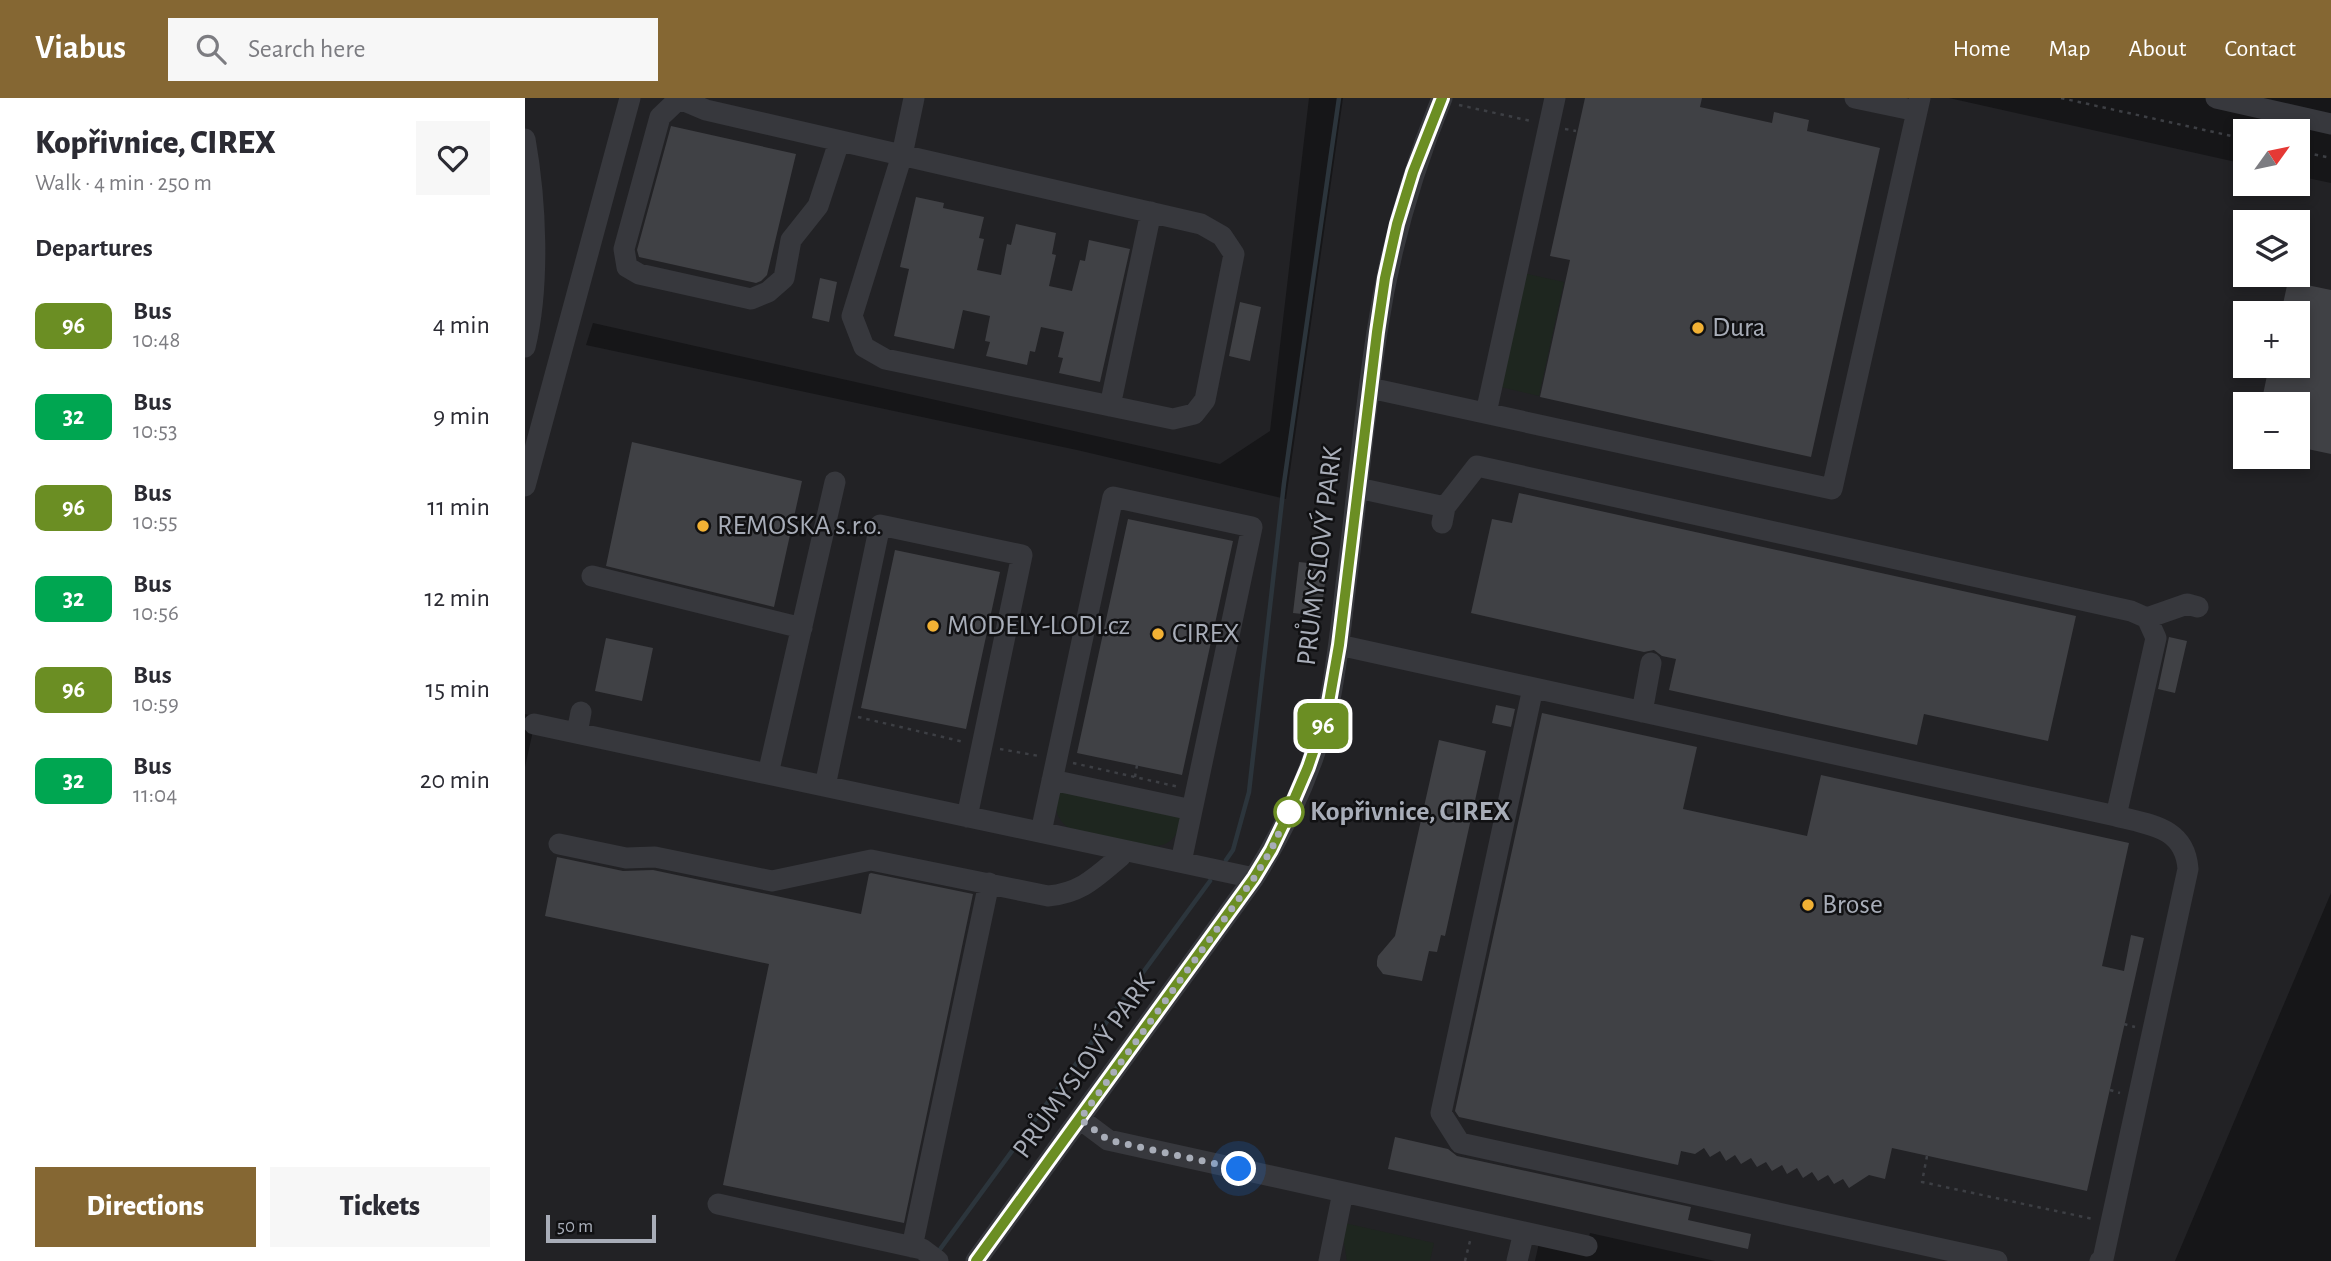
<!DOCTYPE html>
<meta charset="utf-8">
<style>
:root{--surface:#fff;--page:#f7f7f7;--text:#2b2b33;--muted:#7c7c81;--accent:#856733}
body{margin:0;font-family:"Alegreya Sans",sans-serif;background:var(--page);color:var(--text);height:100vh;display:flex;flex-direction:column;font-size:26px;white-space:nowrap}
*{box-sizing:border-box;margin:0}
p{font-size:23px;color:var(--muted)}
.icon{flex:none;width:38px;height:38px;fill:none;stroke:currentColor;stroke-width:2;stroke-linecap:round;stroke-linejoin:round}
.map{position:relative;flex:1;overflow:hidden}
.sheet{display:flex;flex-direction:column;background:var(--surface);width:525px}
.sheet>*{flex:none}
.badge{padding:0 14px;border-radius:10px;font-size:24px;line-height:46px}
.needle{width:46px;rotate:57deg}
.controls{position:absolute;left:1708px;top:21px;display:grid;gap:14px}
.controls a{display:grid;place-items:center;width:77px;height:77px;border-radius:0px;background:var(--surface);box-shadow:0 4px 10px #0003;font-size:35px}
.scale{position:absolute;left:21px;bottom:18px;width:110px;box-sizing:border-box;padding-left:7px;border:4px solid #a8adb8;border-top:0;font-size:19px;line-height:24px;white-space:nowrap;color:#a8adb8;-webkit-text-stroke:5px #111113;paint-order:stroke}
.you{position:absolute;width:35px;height:35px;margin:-18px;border:5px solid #fff;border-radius:50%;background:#1a73e8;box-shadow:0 0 0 10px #1a73e833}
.map>.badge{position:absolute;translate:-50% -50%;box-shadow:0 0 0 4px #fff}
h2{padding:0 35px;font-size:26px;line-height:63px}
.round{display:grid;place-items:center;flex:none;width:74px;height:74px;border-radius:0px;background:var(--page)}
.summary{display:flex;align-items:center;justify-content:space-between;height:119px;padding:0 35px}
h1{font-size:33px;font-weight:800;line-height:52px}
.action{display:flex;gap:14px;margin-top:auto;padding:14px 35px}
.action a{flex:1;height:80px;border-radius:0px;background:var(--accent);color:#fff;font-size:28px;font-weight:800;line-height:80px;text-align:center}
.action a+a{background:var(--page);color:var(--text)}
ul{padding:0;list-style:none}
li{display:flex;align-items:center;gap:21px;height:91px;padding:0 35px}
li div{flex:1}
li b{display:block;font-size:26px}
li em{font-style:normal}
li .badge{min-width:77px;font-weight:700;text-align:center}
header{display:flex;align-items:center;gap:42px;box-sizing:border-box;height:98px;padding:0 35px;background:var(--accent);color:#fff}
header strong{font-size:33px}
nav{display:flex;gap:38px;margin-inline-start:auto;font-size:24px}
.search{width:490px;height:63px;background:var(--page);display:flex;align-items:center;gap:18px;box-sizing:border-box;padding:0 24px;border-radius:0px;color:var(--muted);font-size:26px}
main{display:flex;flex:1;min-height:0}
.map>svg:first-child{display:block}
.built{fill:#222225;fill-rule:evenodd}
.green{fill:#1e261f}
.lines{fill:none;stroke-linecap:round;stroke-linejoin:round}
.stream{stroke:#2c353c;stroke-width:4.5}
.building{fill:#404145}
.path{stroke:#3d3f44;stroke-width:2.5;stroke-dasharray:3.5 5;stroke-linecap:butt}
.minor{stroke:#37383d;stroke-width:21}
.line-casing{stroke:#fff;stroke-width:16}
.line{stroke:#6b8e23;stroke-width:10}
.walk{stroke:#a8adb8;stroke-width:7;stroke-dasharray:0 12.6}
.poi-dot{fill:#f2b134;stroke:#111113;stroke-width:2.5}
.stop-dot{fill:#fff;stroke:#6b8e23;stroke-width:3.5}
.labels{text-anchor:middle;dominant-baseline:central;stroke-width:5;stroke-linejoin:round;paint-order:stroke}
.poi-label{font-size:28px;fill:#a8adb8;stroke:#111113;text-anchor:start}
.street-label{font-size:28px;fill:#a8adb8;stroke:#111113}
.stop-label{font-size:28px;font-weight:bold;fill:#a8adb8;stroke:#111113;text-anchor:start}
</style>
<header>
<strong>Viabus</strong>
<div class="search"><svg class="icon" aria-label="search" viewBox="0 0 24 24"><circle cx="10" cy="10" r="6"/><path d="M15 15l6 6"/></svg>Search here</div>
<nav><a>Home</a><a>Map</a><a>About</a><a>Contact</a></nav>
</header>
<main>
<section class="sheet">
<div class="summary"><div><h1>Kopřivnice, CIREX</h1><p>Walk · 4 min · 250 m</p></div><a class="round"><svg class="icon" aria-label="heart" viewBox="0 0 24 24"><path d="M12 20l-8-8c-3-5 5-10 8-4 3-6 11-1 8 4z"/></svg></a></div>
<h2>Departures</h2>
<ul>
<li><span class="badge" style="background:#6b8e23;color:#fff">96</span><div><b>Bus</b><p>10:48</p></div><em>4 min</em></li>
<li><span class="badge" style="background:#00a651;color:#fff">32</span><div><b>Bus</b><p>10:53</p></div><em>9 min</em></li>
<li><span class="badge" style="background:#6b8e23;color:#fff">96</span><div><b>Bus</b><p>10:55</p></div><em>11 min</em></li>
<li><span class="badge" style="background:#00a651;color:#fff">32</span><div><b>Bus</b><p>10:56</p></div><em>12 min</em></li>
<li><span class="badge" style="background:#6b8e23;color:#fff">96</span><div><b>Bus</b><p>10:59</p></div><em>15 min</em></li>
<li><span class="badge" style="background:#00a651;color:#fff">32</span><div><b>Bus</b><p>11:04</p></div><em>20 min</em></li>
</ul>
<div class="action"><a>Directions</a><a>Tickets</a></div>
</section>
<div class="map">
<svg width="1806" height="1163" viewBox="0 0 1806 1163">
<rect width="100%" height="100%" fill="#161618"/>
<!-- built -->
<path class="built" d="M0 0H784L745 333 695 366 68 225 61 247 552 352 761 401 818 0H1424L1720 66V86H1773V78L1806 85V795L1650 1163H1190L1065 1135 1060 1156 1014 1145 1010 1163H0V669L11 619 0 616ZM1720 124H1773V177H1720ZM1720 215H1773V268H1720ZM1720 306H1773V359H1720Z"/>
<!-- green -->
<path class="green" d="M998 175 1039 184 1014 298 976 289Z
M536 691 657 718C655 730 651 743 637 747 624 751 566 739 552 734 546 732 538 727 535 721 528 711 533 701 536 691Z
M819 1125 909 1145 905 1163H822L817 1133Z"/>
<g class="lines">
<!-- stream -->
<path class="stream" d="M701 762 708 752 724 694 759 385 814 0
M413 1154 685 783"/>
</g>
<!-- building -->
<path class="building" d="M1060 0H1177L1175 9 1247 25 1249 14 1284 22 1282 33 1355 50 1286 359 1015 299 1045 162 1025 158Z
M146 28 271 56 242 177 236 183 231 185 114 159 112 152Z
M391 99 419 105 418 110 459 119 454 140 459 141 452 172 476 177 482 146 486 147 491 126 531 135 527 156 531 157 524 188 547 193 555 162 560 163 564 142 605 151 575 284 534 275 538 260 533 259 539 234 516 229 510 254 505 253 502 267 461 258 465 244 460 243 465 218 438 212 429 251 369 238 384 171 375 169Z
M295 180 312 184 304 224 287 220Z
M1763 183 1806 192V356L1773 349V306H1736L1744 268H1773V215H1756Z
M715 204 736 209 725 263 704 258Z
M107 344 277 383 249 509 81 468Z
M994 395 1551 518 1523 643 1399 616 1392 647 1144 592 1151 561 1137 558 1129 552 1119 554 946 515 967 421 987 425Z
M603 421 708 443 657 677 552 655Z
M370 452 475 474 441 631 336 610Z
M774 464 802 467 796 518 768 515Z
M1644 539 1662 543 1650 595 1633 591Z
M81 540 128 550 117 603 70 593Z
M971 607 990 611 986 629 967 625Z
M1017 615 1172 649 1158 711 1282 738 1296 677 1604 745 1577 868 1599 873 1606 837 1619 840 1562 1093 1367 1050 1360 1081 1344 1077 1324 1090 1318 1081 1309 1086 1303 1077 1293 1083 1287 1074 1278 1080 1272 1070 1262 1076 1257 1067 1247 1073 1241 1064 1232 1069 1226 1060 1216 1066 1210 1057 1201 1063 1195 1053 1185 1059 1179 1050 1170 1056 1156 1053 1153 1067 934 1019 930 1013Z
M914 642 961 653 920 838 916 837 912 854 904 853 897 883 858 876 852 868V863L853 858 870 838Z
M32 759 98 773 128 772 336 816 344 776 346 775 448 796 379 1125 198 1087 244 866 20 818Z
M870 1039 923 1051 932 1058 1166 1109 1163 1122 1226 1136 1223 1151 863 1071Z"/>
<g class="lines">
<!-- path -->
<path class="path" d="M1536 0 1720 41
M934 7 1006 23
M1040 31 1051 33
M1773 53 1806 60
M333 619 439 644
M475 651 514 658
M548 665 654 689
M610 679 612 667
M1599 926 1610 929
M1585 992 1595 995
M1402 1058 1397 1084 1568 1121
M940 1163 946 1139"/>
<!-- minor -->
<path class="minor" d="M155 0 135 19 99 151 102 169 114 176 226 201 243 194 259 180 266 142 293 108 314 44
M1330 0 1392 13
M1691 0 1806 26
M155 1 181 12 676 126 697 138 709 156 680 302 669 316 648 321 360 261 339 249 327 218 377 57 389 0
M0 41C11 103 15 187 0 249
M845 290 1307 391 1395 0
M585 308 626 114
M961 315 1030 0
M0 388 105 0
M833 390 920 409 917 425
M920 409 952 368 1606 513 1622 520 1662 506 1673 509
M67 478 277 530
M814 547 1591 718C1625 727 1660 729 1663 771L1578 1161 1575 1163
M1008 590 916 1015 935 1045 1472 1163
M1117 614 1126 565
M9 626 729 780
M52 635 56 614
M243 676 310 384
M527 682 667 712
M300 688 355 427 497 457 442 719
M1591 718 1631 540 1622 520
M516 734 588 399 727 429 656 764
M34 746 101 760 130 759 247 783 346 762 523 798C556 795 570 780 595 759L597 752
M555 1021 583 1042 1062 1148
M193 1106 397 1151 413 1163
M387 1149 464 785
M451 1163 729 780C761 729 788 670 803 611 812 570 816 527 821 486 832 402 839 317 852 234 864 152 886 76 917 0
M804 1163 818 1094
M992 1163 999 1134"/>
</g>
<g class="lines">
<!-- line casing -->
<g class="line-casing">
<path id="line" d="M451 1163 729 780 746 752 759 725 783 669 803 610 814 547 852 234 860 180 872 126 888 74 917 0"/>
</g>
<!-- line -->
<use href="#line" class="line"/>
<!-- walk -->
<path class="walk" d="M714 1071 583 1042 555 1021 729 780 746 752 767 707 764 714"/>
</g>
<!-- markers -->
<g class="poi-dot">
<circle cx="1173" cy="230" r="7"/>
<circle cx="178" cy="428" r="7"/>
<circle cx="408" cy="528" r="7"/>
<circle cx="633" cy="536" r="7"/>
<circle cx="1283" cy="807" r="7"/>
</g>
<circle class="stop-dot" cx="764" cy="714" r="14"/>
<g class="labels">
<!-- poi labels -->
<g class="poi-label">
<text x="1187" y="230">Dura</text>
<text x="192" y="428">REMOSKA s.r.o.</text>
<text x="422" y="528">MODELY-LODI.cz</text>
<text x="647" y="536">CIREX</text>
<text x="1297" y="807">Brose</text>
</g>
<!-- street labels -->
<g class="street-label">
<text transform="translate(795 458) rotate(-83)">PRŮMYSLOVÝ PARK</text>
<text transform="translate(559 968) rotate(-54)">PRŮMYSLOVÝ PARK</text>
</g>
<!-- stop labels -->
<g class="stop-label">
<text x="785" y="714">Kopřivnice, CIREX</text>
</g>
</g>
</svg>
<div class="controls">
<a><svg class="needle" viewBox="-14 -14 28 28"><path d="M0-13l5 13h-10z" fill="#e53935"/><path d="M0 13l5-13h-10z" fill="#7c7c81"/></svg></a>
<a><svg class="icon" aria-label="layers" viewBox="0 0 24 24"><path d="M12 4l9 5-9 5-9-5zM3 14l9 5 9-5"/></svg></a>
<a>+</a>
<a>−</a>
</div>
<div class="scale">50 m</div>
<div class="you" style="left:714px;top:1071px"></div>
<b class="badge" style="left:798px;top:628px;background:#6b8e23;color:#fff">96</b>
</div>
</main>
